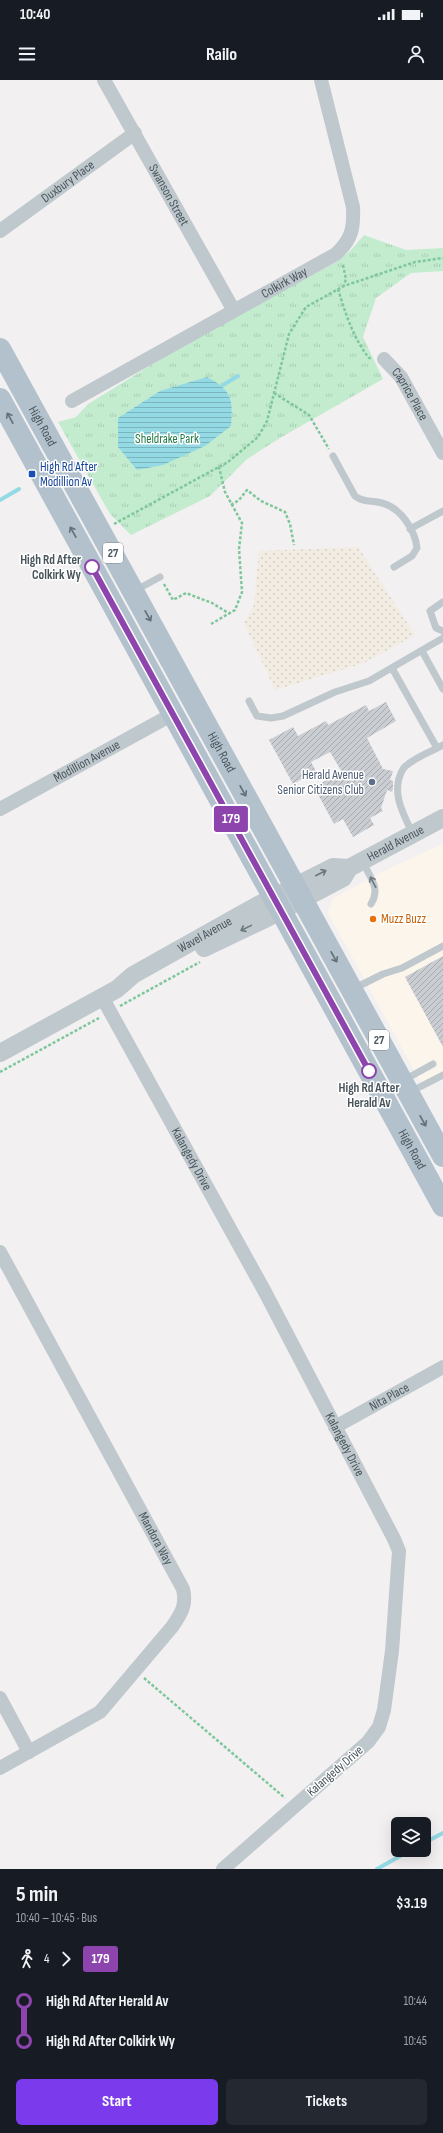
<!DOCTYPE html>
<meta charset="utf-8">
<style>
:root{--surface:#171b24;--page:#242831;--text:#f1f3f6;--muted:#9ea1a6;--accent:#7c3aed}
body{margin:0;font-family:"Sofia Sans Condensed",sans-serif;background:var(--page);color:var(--text);height:100vh;display:flex;flex-direction:column;font-size:15px;white-space:nowrap}
*{box-sizing:border-box;margin:0}
p{font-size:13px;color:var(--muted)}
.icon{flex:none;width:22px;height:22px;fill:none;stroke:currentColor;stroke-width:2;stroke-linecap:round;stroke-linejoin:round}
.map{position:relative;height:1789px;overflow:hidden}
.side{display:flex;flex-direction:column;background:var(--surface);flex:1}
.side>*{flex:none}
.badge{padding:0 8px;border-radius:3px;font-size:14px;line-height:26px}
.controls{position:absolute;left:391px;top:1737px;display:grid;gap:8px}
.controls a{display:grid;place-items:center;width:40px;height:40px;border-radius:6px;background:var(--surface);box-shadow:0 4px 16px #0002;font-size:20px}
.map>.badge{position:absolute;translate:-50% -50%;box-shadow:0 0 0 2px #fff}
.legs{display:flex;align-items:center;gap:6px;height:44px;padding:0 16px;font-size:13px}
.legs p{margin-inline-start:auto}
.head{display:flex;align-items:center;justify-content:space-between;height:68px;padding:0 16px}
h1{font-size:22px;font-weight:700;line-height:30px}
.cta{display:flex;gap:8px;margin-top:auto;padding:8px 16px}
.cta a{flex:1;height:46px;border-radius:6px;background:var(--accent);color:#fff;font-size:16px;font-weight:700;line-height:46px;text-align:center}
.cta a+a{background:var(--page);color:var(--text)}
ul{padding:0 16px;list-style:none}
li{display:flex;align-items:center;gap:14px;height:40px;font-size:15px}
li i{display:grid;place-items:center;width:6px;height:100%;margin:0 5px;background:currentColor}
li i::after{content:'';width:10px;height:10px;margin:-5px;border:3px solid;border-radius:50%;background:var(--surface)}
li p{margin-inline-start:auto}
li:first-child i{background:linear-gradient(#0000 50%,currentColor 0)}
li:last-child i{background:linear-gradient(currentColor 50%,#0000 0)}
.status{display:flex;justify-content:space-between;align-items:center;height:28px;padding:0 20px;background:var(--surface);direction:ltr}
.status svg{height:11px;fill:currentColor}
header{display:flex;justify-content:space-between;align-items:center;height:52px;padding:0 16px;background:var(--surface);font-size:18px;font-weight:700}
.map>svg:first-child{display:block}
.commercial{fill:#fbf5eb}
.sand{fill:url(#sand-dots)}
.park{fill:url(#park-tufts)}
.water{fill:url(#water-rules)}
.lines{fill:none;stroke-linecap:round;stroke-linejoin:round}
.stream{stroke:#94dae5;stroke-width:4}
.building{fill:url(#building-hatch)}
.path{stroke:#7ec79c;stroke-width:2.5;stroke-dasharray:3 2;stroke-linecap:butt}
.service{stroke:#bfc8cd;stroke-width:7}
.minor{stroke:#bfc8cd;stroke-width:14}
.tertiary{stroke:#bfc8cd;stroke-width:18}
.primary{stroke:#b2c1cc;stroke-width:22}
.oneway{stroke:#637078}
.oneway2{stroke:#6c787e}
.line-1-casing{stroke:#fff;stroke-width:9}
.line-1{stroke:#8e44ad;stroke-width:6}
.transit-dot{fill:#1a4fb4;stroke:#fff;stroke-width:1.5}
.stop-1-dot{fill:#fff;stroke:#8e44ad;stroke-width:2}
.service-dot{fill:#5c6f8a;stroke:#fff;stroke-width:1.5}
.food-dot{fill:#e8710a;stroke:#fff;stroke-width:1.5}
.labels{text-anchor:middle;dominant-baseline:central;stroke-width:3;stroke-linejoin:round;paint-order:stroke}
.shield{fill:#fff;stroke:#80888d;stroke-width:1}
.shield-label{font-size:12px;font-weight:bold;fill:#49555c}
.street-label{font-size:13px;fill:#49555c;stroke:#fff}
.park-label{font-size:13px;fill:#207844;stroke:#fff}
.transit-label{font-size:13px;fill:#164399;stroke:#fff;text-anchor:start}
.stop-label{font-size:13px;font-weight:bold;fill:#49555c;stroke:#fff;text-anchor:end}
.service-label{font-size:13px;fill:#4e5e75;stroke:#fff;text-anchor:end}
.food-label{font-size:13px;fill:#c56008;stroke:#fff;text-anchor:start}
</style>
<div class="status"><b>10:40</b><svg viewBox="0 0 49 12"><path d="M0 12V9h3v3zM5 12V6h3v6zM10 12V3h3v9zM15 12V0h3v12zM26 1h20v11H26zM47 4h2v5h-2z"/></svg></div>
<header><svg class="icon" aria-label="menu" viewBox="0 0 24 24"><path d="M4 6h16M4 12h16M4 18h16"/></svg>Railo<svg class="icon" aria-label="person" viewBox="0 0 24 24"><circle cx="12" cy="8" r="4"/><path d="M4 21q1-7 8-7t8 7"/></svg></header>
<div class="map">
<svg width="443" height="1789" viewBox="0 0 443 1789">
<defs>
<pattern id="sand-dots" width="8" height="8" patternUnits="userSpaceOnUse"><rect width="8" height="8" fill="#f2ece2"/><path d="M2 2h.1M6 6h.1" fill="none" stroke="#d1ccc4" stroke-width="1.8" stroke-linecap="round"/></pattern>
<pattern id="park-tufts" width="24" height="20" patternUnits="userSpaceOnUse"><rect width="24" height="20" fill="#c3eccf"/><path d="M3 7l-1-3M5 7V3M7 7l1-3M15 17l-1-3M17 17v-4M19 17l1-3" fill="none" stroke="#a9ccb4"/></pattern>
<pattern id="water-rules" width="6" height="5" patternUnits="userSpaceOnUse"><rect width="6" height="5" fill="#94dae5"/><path d="M0 2.5h6" fill="none" stroke="#7bb4bd"/></pattern>
<pattern id="building-hatch" width="6" height="6" patternUnits="userSpaceOnUse"><rect width="6" height="6" fill="#caced2"/><path d="M-1 1l2-2M0 6l6-6M5 7l2-2" fill="none" stroke="#a6aaae"/></pattern>
</defs>
<rect width="100%" height="100%" fill="#f2f0f0"/>
<!-- commercial -->
<path class="commercial" d="M443 764V993L422 1005 328 833 333 818 394 786Z"/>
<!-- sand -->
<path class="sand" d="M358 467 415 555 364 583 275 610 244 543 254 525 259 471Z"/>
<!-- park -->
<path class="park" d="M364 155 406 170 443 168V191L411 193 376 218 363 257 383 299 280 358 247 379 210 416 131 455 110 434 58 342 76 337 88 324 182 266 338 181 351 170Z"/>
<!-- water -->
<path class="water" d="M207 297C232 310 233 319 231 346L205 366 163 385 137 390 118 367V338L160 311Z"/>
<g class="lines">
<!-- stream -->
<path class="stream" d="M223 305 238 296
M0 420 19 409
M424 1763 443 1753
M377 1789 411 1770"/>
</g>
<!-- building -->
<path class="building" d="M386 622 396 641 367 658 383 689 393 691 390 700 393 701V708L392 712 387 710 381 728 383 731 370 738 374 745 353 757 343 739 334 744 314 707 342 692 330 672 311 682 316 691 293 704 269 660 293 647 298 656 326 641 328 645 366 625 369 631Z
M443 876V967L405 897Z"/>
<g class="lines">
<!-- path -->
<path class="path" d="M343 185 346 199 344 205
M338 209C345 232 353 258 369 278H372
M274 313 309 335 329 369
M231 425 239 420 247 410 261 421 285 432 290 444 294 465
M114 444 228 382 258 357 267 341 289 254 306 227 344 206 415 182 443 178
M164 504 173 520 186 513 212 523 230 534
M211 544 235 530 242 512 239 469 242 443 225 412 219 387
M120 926 200 882
M0 992 99 938
M144 1598 285 1718"/>
<!-- service -->
<path class="service" d="M333 376 355 416C364 423 371 420 382 423 401 428 415 450 417 468L412 476 394 487
M410 449 443 431
M136 510 160 497
M443 522 430 531 436 548 443 551
M422 571 443 609
M392 588 437 668
M249 621 257 636 271 638 283 636 335 612 369 601 443 558
M413 754C403 734 390 711 403 689 409 680 433 671 443 665
M362 781C370 797 381 808 371 824
M353 909 383 894 402 888 443 866
M404 1000 433 984
M410 1012 443 995"/>
<!-- minor -->
<g class="minor">
<path id="s1" d="M104 0 233 229"/>
<path id="s2" d="M0 151 135 53"/>
<path id="s3" d="M384 279 401 297 443 373"/>
<path id="s4" d="M72 321 336 174C352 159 354 148 353 127L321 0"/>
<path id="s5" d="M0 729 173 634"/>
<path id="s6" d="M102 917 265 1212 394 1459 399 1471 392 1571 384 1630 379 1647 368 1662 223 1789"/>
<path id="s7" d="M0 1172 183 1509C187 1525 181 1534 172 1547L100 1632 0 1688"/>
<path id="s8" d="M335 1347 443 1287"/>
<path d="M0 1618 29 1672"/>
</g>
<!-- tertiary -->
<g class="tertiary">
<path id="s9" d="M204 868 267 838 343 798 349 788 443 738"/>
<path id="s10" d="M0 973 117 909 133 895 256 826 333 787 349 788"/>
</g>
<!-- primary -->
<g class="primary">
<path id="s11" d="M0 269 443 1076"/>
<path id="s12" d="M0 319 443 1126"/>
</g>
</g>
<!-- one-way arrows -->
<defs><path id="oneway-shaft" d="M-6 0H5M1.5-3L5.5 0L1.5 3" fill="none" stroke-width="1.6" stroke-linecap="round" stroke-linejoin="round"/></defs>
<g class="oneway">
<use href="#oneway-shaft" transform="translate(10 338) rotate(-119)"/>
<use href="#oneway-shaft" transform="translate(73 452) rotate(-119)"/>
<use href="#oneway-shaft" transform="translate(148 536) rotate(61)"/>
<use href="#oneway-shaft" transform="translate(243 711) rotate(61)"/>
<use href="#oneway-shaft" transform="translate(334 877) rotate(61)"/>
<use href="#oneway-shaft" transform="translate(423 1041) rotate(61)"/>
</g>
<g class="oneway2">
<use href="#oneway-shaft" transform="translate(321 793) rotate(-27)"/>
<use href="#oneway-shaft" transform="translate(373 802) rotate(-117)"/>
<use href="#oneway-shaft" transform="translate(246 848) rotate(154)"/>
</g>
<g class="lines">
<!-- line-1 casing -->
<g class="line-1-casing">
<path id="line-1" d="M92 487 369 991"/>
</g>
<!-- line-1 -->
<use href="#line-1" class="line-1"/>
</g>
<!-- markers -->
<rect class="transit-dot" x="28" y="390" width="8" height="8" rx="2"/>
<g class="stop-1-dot">
<circle cx="92" cy="487" r="7"/>
<circle cx="369" cy="991" r="7"/>
</g>
<circle class="service-dot" cx="372" cy="702" r="4"/>
<circle class="food-dot" cx="373" cy="839" r="4"/>
<g class="labels">
<!-- shield labels -->
<g class="shield">
<rect x="103" y="463" width="20" height="20" rx="3"/>
<rect x="369" y="950" width="20" height="20" rx="3"/>
</g>
<g class="shield-label">
<text x="113" y="473">27</text>
<text x="379" y="960">27</text>
</g>
<!-- street labels -->
<g class="street-label">
<text stroke="none"><textPath href="#s2" startOffset="84">Duxbury Place</textPath></text>
<text stroke="none"><textPath href="#s1" startOffset="132">Swanson Street</textPath></text>
<text stroke="none"><textPath href="#s4" startOffset="243">Colkirk Way</textPath></text>
<text stroke="none"><textPath href="#s3" startOffset="44">Caprice Place</textPath></text>
<text stroke="none"><textPath href="#s11" startOffset="88">High Road</textPath></text>
<text stroke="none"><textPath href="#s11" startOffset="460">High Road</textPath></text>
<text stroke="none"><textPath href="#s5" startOffset="99">Modillion Avenue</textPath></text>
<text stroke="none"><textPath href="#s9" startOffset="220">Herald Avenue</textPath></text>
<text stroke="none"><textPath href="#s10" startOffset="237">Wavel Avenue</textPath></text>
<text stroke="none"><textPath href="#s12" startOffset="856">High Road</textPath></text>
<text stroke="none"><textPath href="#s6" startOffset="185">Kalangedy Drive</textPath></text>
<text stroke="none"><textPath href="#s8" startOffset="62">Nita Place</textPath></text>
<text stroke="none"><textPath href="#s6" startOffset="509">Kalangedy Drive</textPath></text>
<text stroke="none"><textPath href="#s7" startOffset="326">Mandora Way</textPath></text>
<text transform="translate(335 1691) rotate(-41)">Kalangedy Drive</text>
</g>
<!-- park labels -->
<g class="park-label">
<text x="167" y="359">Sheldrake Park</text>
</g>
<!-- transit labels -->
<g class="transit-label">
<text x="40" y="387">High Rd After<tspan x="40" dy="15">Modillion Av</tspan></text>
</g>
<!-- stop labels -->
<g class="stop-label">
<text x="81" y="480">High Rd After<tspan x="81" dy="15">Colkirk Wy</tspan></text>
<text x="369" y="1008" text-anchor="middle">High Rd After<tspan x="369" dy="15">Herald Av</tspan></text>
</g>
<!-- service labels -->
<g class="service-label">
<text x="364" y="695">Herald Avenue<tspan x="364" dy="15">Senior Citizens Club</tspan></text>
</g>
<!-- food labels -->
<g class="food-label">
<text x="381" y="839">Muzz Buzz</text>
</g>
</g>
</svg>
<div class="controls">
<a><svg class="icon" aria-label="layers" viewBox="0 0 24 24"><path d="M12 4l9 5-9 5-9-5zM3 14l9 5 9-5"/></svg></a>
</div>
<b class="badge" style="left:231px;top:739px;background:#8e44ad;color:#fff">179</b>
</div>
<section class="side">
<div class="head"><div><h1>5 min</h1><p>10:40 – 10:45 · Bus</p></div><b>$3.19</b></div>
<div class="legs"><svg class="icon" aria-label="walk" viewBox="0 0 24 24"><circle cx="13" cy="4" r="2"/><path d="M13 8l-2 6 4 7M11 14l-3 7M7 12l3-4h3l4 4"/></svg>4<svg class="icon" aria-label="forward" viewBox="0 0 24 24"><path d="M9 5l7 7-7 7"/></svg><b class="badge" style="background:#8e44ad;color:#fff">179</b></div>
<ul>
<li><i style="color:#8e44ad"></i><b>High Rd After Herald Av</b><p>10:44</p></li>
<li><i style="color:#8e44ad"></i><b>High Rd After Colkirk Wy</b><p>10:45</p></li>
</ul>
<div class="cta"><a>Start</a><a>Tickets</a></div>
</section>
